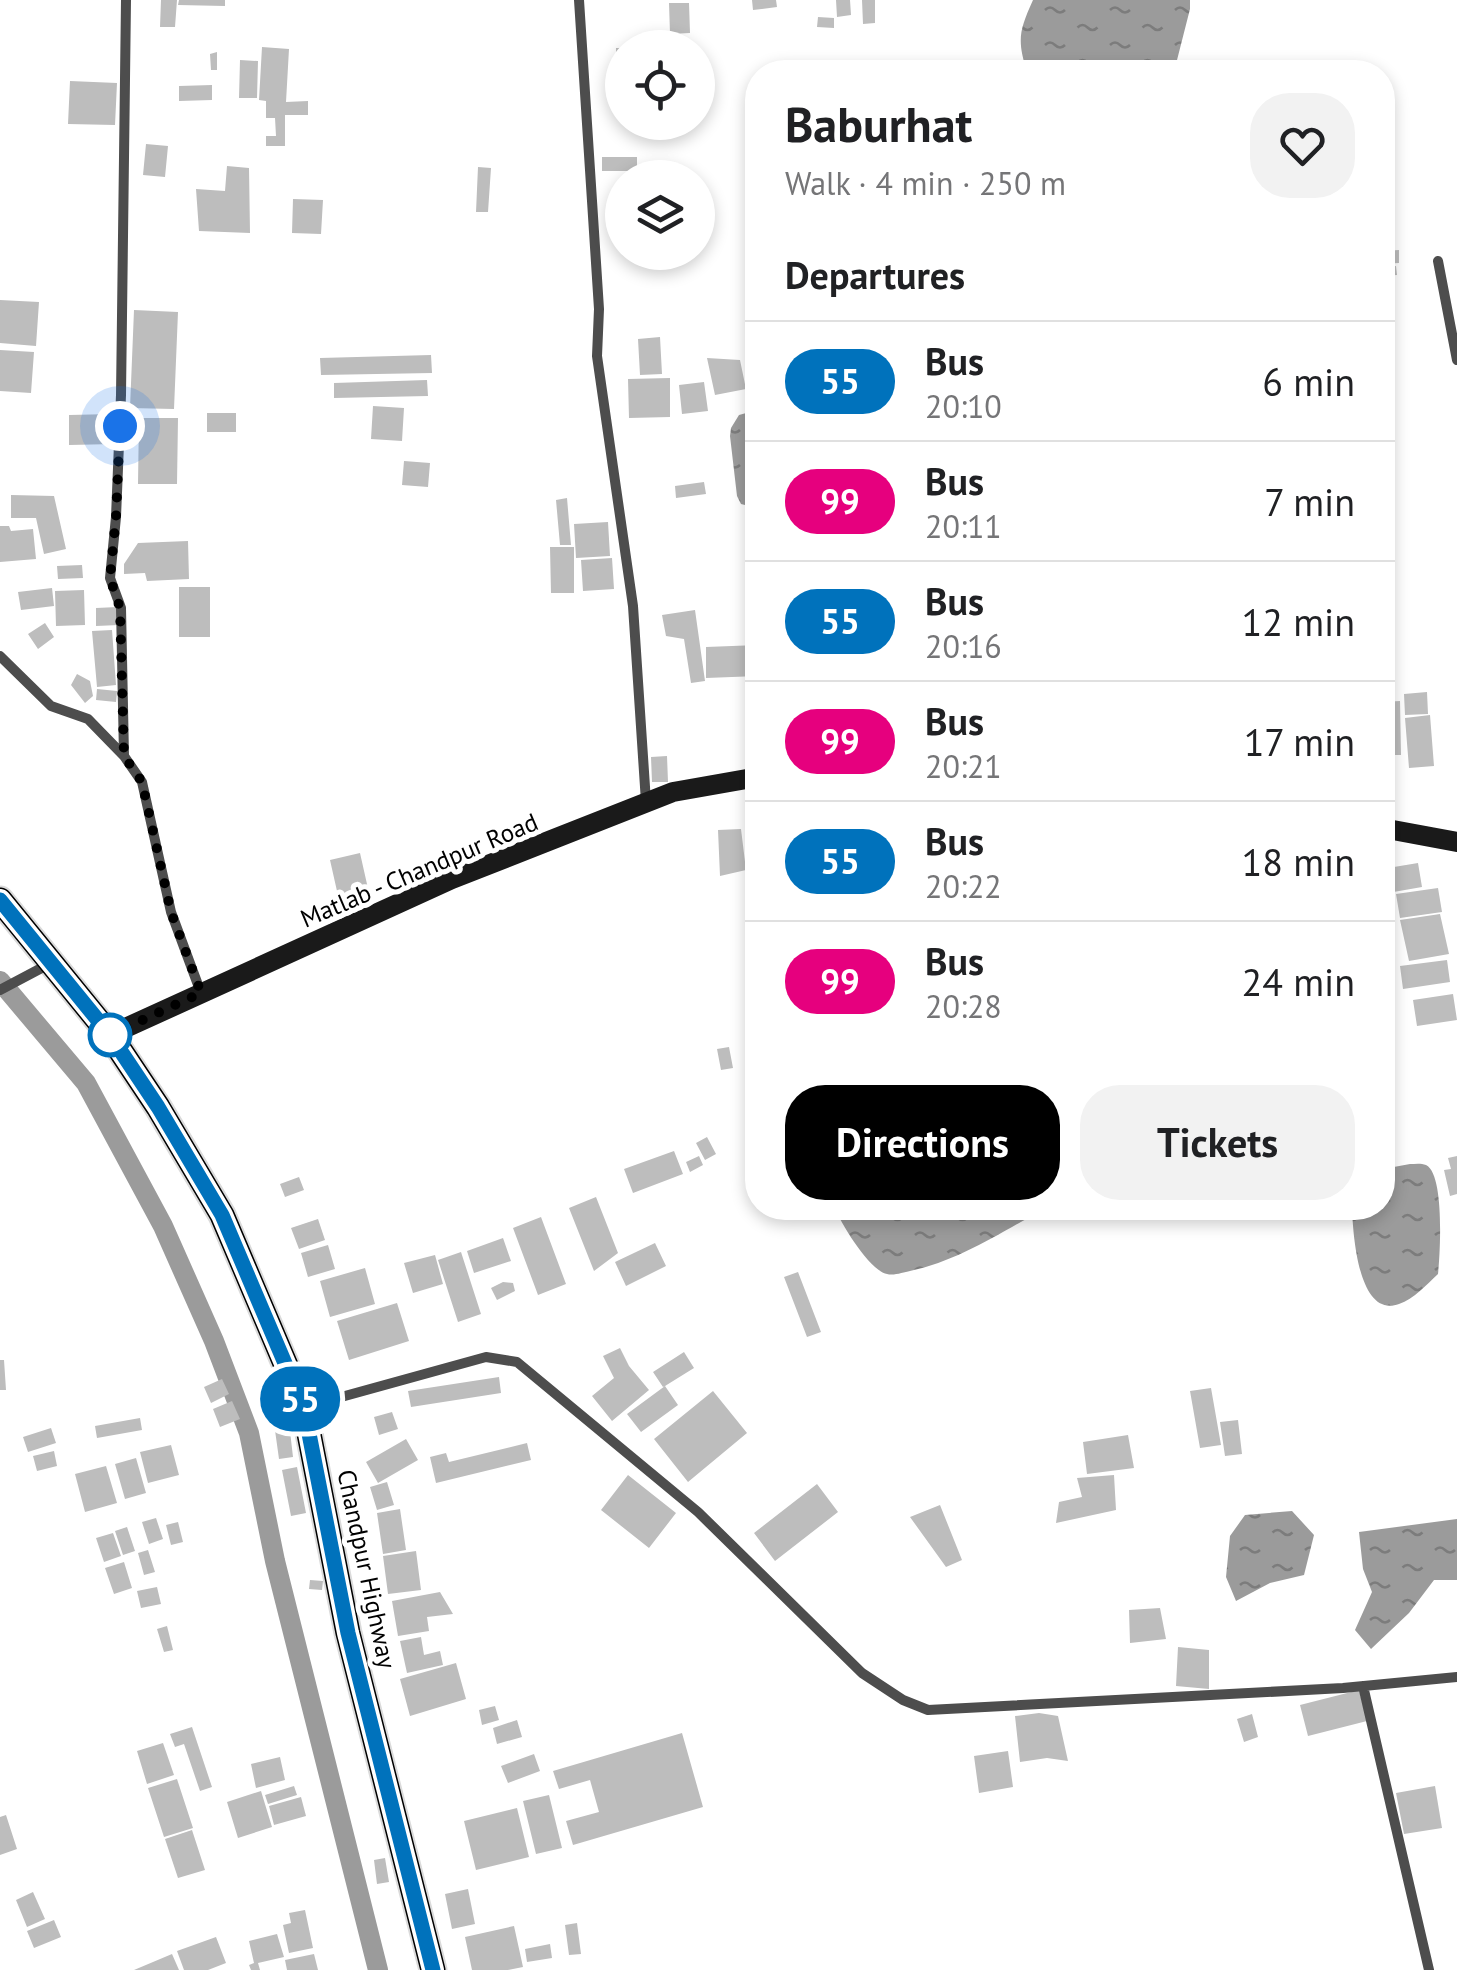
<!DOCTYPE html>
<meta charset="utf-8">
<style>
:root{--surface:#fff;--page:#f2f2f2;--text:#202124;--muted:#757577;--line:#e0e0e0;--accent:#000}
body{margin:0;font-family:"PT Sans",sans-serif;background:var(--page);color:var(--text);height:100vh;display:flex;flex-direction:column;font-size:38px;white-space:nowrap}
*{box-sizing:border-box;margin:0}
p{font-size:32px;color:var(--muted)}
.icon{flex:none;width:55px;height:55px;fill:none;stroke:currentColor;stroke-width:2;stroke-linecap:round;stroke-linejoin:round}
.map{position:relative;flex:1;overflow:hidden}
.panel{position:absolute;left:745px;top:60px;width:650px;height:1160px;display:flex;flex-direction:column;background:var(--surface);border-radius:40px;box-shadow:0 5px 15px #0003}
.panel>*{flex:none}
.badge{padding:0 20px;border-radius:32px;font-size:35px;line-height:65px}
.fabs{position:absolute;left:605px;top:30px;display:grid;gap:20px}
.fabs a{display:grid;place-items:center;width:110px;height:110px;border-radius:50%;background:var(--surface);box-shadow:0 5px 15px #0003;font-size:50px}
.you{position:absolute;width:50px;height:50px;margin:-25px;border:8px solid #fff;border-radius:50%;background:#1a73e8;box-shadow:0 0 0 15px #1a73e833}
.map>.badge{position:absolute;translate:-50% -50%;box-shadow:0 0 0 5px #fff}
h2{padding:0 40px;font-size:38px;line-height:90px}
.round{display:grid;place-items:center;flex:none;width:105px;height:105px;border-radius:40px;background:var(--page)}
.summary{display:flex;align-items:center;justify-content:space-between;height:170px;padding:0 40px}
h1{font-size:48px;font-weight:700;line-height:75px}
.primary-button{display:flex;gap:20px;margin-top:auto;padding:20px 40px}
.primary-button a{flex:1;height:115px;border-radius:40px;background:var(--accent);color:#fff;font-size:40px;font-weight:700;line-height:115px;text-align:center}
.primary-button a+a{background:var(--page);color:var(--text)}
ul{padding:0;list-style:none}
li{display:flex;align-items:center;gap:30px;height:120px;padding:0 40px;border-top:2px solid var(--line)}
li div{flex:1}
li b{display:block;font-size:38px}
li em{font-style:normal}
li .badge{min-width:110px;font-weight:700;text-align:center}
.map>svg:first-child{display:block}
.water{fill:url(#water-ripples)}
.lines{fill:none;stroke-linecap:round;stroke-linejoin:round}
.canal{stroke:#9b9b9b;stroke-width:20}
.building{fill:#bdbdbd}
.primary-casing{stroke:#dbdbdb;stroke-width:29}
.minor{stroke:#4d4d4d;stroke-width:10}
.secondary{stroke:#1a1a1a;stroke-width:20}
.primary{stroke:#000;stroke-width:25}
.line-casing{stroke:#fff;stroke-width:22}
.line{stroke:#0072bc;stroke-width:15}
.walk{stroke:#000;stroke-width:10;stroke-dasharray:0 18}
.stop-dot{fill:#fff;stroke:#0072bc;stroke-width:5}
.labels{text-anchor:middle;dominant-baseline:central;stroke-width:10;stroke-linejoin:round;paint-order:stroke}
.street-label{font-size:25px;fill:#000;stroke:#fff}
</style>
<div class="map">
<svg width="1457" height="1970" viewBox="0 0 1457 1970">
<defs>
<pattern id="water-ripples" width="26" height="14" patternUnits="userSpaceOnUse" patternTransform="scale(2.5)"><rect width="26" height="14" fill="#9b9b9b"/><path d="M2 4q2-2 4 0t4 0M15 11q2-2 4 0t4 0" fill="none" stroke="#7c7c7c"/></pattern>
</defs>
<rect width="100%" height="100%" fill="#fff"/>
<!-- water -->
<path class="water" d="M1033 0H1190V9L1176 64 1167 72H1027C1017 40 1019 31 1033 0Z
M757 410V506H749L741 504 737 496 730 436 731 428 739 415Z
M1410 1164C1415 1164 1421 1163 1426 1165 1445 1174 1440 1256 1438 1274 1426 1285 1414 1299 1399 1304 1358 1319 1353 1233 1352 1208H1382L1383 1169Z
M835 1208H1046C1003 1231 959 1261 910 1271 904 1272 894 1276 887 1274 870 1271 841 1224 835 1208Z
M1292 1511 1314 1535 1304 1575 1270 1583 1236 1601 1226 1577 1230 1536 1245 1515Z
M1457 1519V1580H1434L1409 1613 1371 1649 1355 1630 1372 1592 1363 1569 1359 1532Z"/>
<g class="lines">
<!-- canal -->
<path class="canal" d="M0 981 86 1083 163 1226 214 1341 249 1433 275 1561 378 1970"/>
</g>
<!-- building -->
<path class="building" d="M161 0H177L175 27H160Z
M179 0H225V6L178 5Z
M752 0H776L777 7 753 10Z
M836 0H850L851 15 837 17Z
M862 0H875V23L863 24Z
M669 3H689L690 33 670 34Z
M818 17 834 18V28L817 27Z
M262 47 289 49 286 102 308 101V115H285V146H266V136H276L275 118H266V101L259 100Z
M616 48H622V90H617Z
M217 52V70H211L210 54Z
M240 60 258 61 257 98H239Z
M70 81 117 83 115 125 68 124Z
M212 85V100L179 101V86Z
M146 144 168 146 165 177 143 175Z
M602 157H637V171H602Z
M227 166 249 168 250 233 199 231 196 189 225 191Z
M478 167 491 168 488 212H476Z
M293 199 323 200 321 234 292 233Z
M1399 250V263L1382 264V251Z
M1396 266 1397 275 1382 276V267Z
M1382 278H1391L1393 291 1382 292Z
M0 300 39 302 36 346 0 343Z
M134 310 178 312 174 409 130 408Z
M660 337 662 374 640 375 638 339Z
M0 350 34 352 31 393 0 391Z
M431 355 432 373 321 375 320 358Z
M707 358 740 360 746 389 715 395Z
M670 378V417L629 418 628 379Z
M427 380 428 396 334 398V383Z
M704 382 708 411 682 414 679 385Z
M373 406 404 408 402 441 371 439Z
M207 413H236V432H207Z
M113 414 114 444 69 445V415Z
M139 418H178L177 484H138Z
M404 461 430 463 428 487 402 485Z
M704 482 706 494 676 498 675 486Z
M11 495 54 496 66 549 44 554 36 518H11Z
M567 498 571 545H560L556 500Z
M608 522 610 556 576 558 574 524Z
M0 526H9L11 531 33 529 36 559 0 562Z
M188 541 189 579 147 581 145 573 124 574V564L138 543Z
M550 547H574V593H551Z
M612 558 614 589 583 591 581 560Z
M82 565 83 578 58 579 57 566Z
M179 587H210V637H179Z
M52 588 54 606 21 610 18 592Z
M84 590 85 625 56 626 55 591Z
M118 607 119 625 96 626V608Z
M695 610 705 681 691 683 684 639 666 636 662 615Z
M45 623 54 637 38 649 28 634Z
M112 630 116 685 97 687 92 631Z
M758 645V676L706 678V647Z
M77 674 90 681 93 696 85 703 71 685Z
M97 689 117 691 116 702 96 700Z
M1427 692 1428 714 1405 715 1404 694Z
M1400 701 1401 755H1382V702Z
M1430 715 1434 766 1409 768 1405 718Z
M667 756 668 782H652L651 757Z
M741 829 746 870 720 876 718 830Z
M1382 851 1391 852 1390 866H1382Z
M360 853 369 893 339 900 330 860Z
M1418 863 1422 887 1382 894V869Z
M1438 888 1442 912 1400 918 1396 894Z
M331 903 335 918 311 925 307 910Z
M1440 914 1449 954 1409 961 1400 920Z
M1447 960 1450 982 1403 989 1400 966Z
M1453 994 1457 1020 1417 1026 1413 1000Z
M729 1047 733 1068 721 1070 717 1049Z
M707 1137 716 1154 705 1160 696 1143Z
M674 1151 683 1174 633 1193 624 1169Z
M699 1156 703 1165 690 1172 686 1162Z
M1457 1156V1194L1450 1196 1444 1170 1451 1169 1448 1158Z
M299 1177 304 1190 285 1197 280 1184Z
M596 1197 618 1253 594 1271 569 1208Z
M541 1217 566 1284 538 1295 513 1228Z
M318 1219 325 1240 299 1249 291 1228Z
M503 1238 511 1261 474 1273 467 1251Z
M655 1243 666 1266 626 1286 615 1262Z
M328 1245 335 1269 308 1277 301 1253Z
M461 1252 481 1314 458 1322 438 1260Z
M435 1255 443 1284 413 1293 404 1263Z
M365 1268 375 1304 330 1317 320 1281Z
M798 1272 821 1332 807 1337 784 1277Z
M503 1282 513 1283 515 1291 497 1300 491 1288Z
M397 1303 409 1341 349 1360 337 1321Z
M620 1348 629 1366 649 1390 612 1421 592 1396 614 1378 603 1356Z
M684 1352 694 1368 665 1386 678 1405 641 1432 627 1414 665 1386 663 1387 653 1372Z
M0 1360H4L6 1390H0Z
M499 1377 501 1393 411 1407 408 1391Z
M222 1379 229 1394 211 1403 204 1387Z
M1211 1388 1221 1445 1200 1448 1190 1391Z
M713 1391 747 1433 688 1482 654 1439Z
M232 1401 240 1419 220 1427 213 1409Z
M392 1412 398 1429 379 1435 374 1417Z
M288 1414 293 1457 279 1459 273 1416Z
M140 1418 142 1430 97 1438 95 1426Z
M1238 1420 1242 1454 1225 1456 1220 1422Z
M51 1428 56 1443 28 1452 23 1437Z
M1128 1435 1134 1468 1087 1474 1083 1442Z
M406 1439 418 1460 378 1483 366 1462Z
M527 1443 531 1460 436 1483 430 1457 446 1453 449 1462Z
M171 1445 179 1475 148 1483 140 1452Z
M54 1451 57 1466 37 1471 33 1456Z
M136 1458 146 1493 125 1499 115 1464Z
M106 1466 117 1503 85 1512 75 1474Z
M297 1467 306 1513 291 1516 282 1470Z
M628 1475 676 1513 649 1548 601 1510Z
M1114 1475 1116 1510 1056 1523 1059 1502 1082 1497 1077 1478Z
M387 1482 394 1505 377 1510 370 1487Z
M817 1484 838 1512 775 1561 754 1533Z
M940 1505 962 1560 946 1567 910 1517Z
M400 1509 406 1550 383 1554 377 1513Z
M156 1518 163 1539 149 1544 142 1522Z
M178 1522 183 1542 171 1545 166 1525Z
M127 1527 135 1551 123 1555 115 1531Z
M113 1533 121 1556 104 1562 96 1538Z
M148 1550 155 1572 144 1575 138 1553Z
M416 1551 421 1590 388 1594 383 1556Z
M124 1562 132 1588 114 1594 105 1568Z
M310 1580 323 1581 322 1590 309 1589Z
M157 1587 161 1604 141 1608 137 1591Z
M440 1592 453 1614 427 1617 429 1631 398 1636 392 1601Z
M1160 1608 1166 1639 1130 1643 1129 1610Z
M167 1626 173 1650 164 1652 157 1629Z
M421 1637 424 1655 440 1651 443 1665 407 1673 400 1641Z
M1178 1647 1209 1650V1689L1176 1686Z
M456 1663 466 1699 410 1716 400 1679Z
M1359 1690 1367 1721 1308 1736 1300 1705Z
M495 1706 499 1720 482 1725 479 1710Z
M1039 1713 1058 1716 1068 1761 1047 1758 1020 1762 1015 1716Z
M1252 1714 1258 1737 1244 1742 1237 1719Z
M517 1720 522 1737 497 1744 493 1728Z
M192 1727 212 1787 200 1791 184 1744 175 1747 170 1734Z
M682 1733 703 1807 573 1845 566 1821 599 1812 590 1780 559 1789 553 1771Z
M163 1743 174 1775 147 1784 137 1751Z
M1008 1751 1013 1787 979 1793 974 1756Z
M534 1754 540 1771 508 1783 501 1766Z
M280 1757 285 1780 256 1788 251 1764Z
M177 1779 193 1828 164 1837 148 1788Z
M294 1786 297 1795 268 1804 265 1795Z
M1435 1786 1442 1828 1404 1834 1396 1793Z
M261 1791 272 1827 238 1838 227 1802Z
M549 1795 562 1848 536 1854 523 1801Z
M301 1797 306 1816 274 1825 269 1806Z
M517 1808 529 1857 476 1870 464 1821Z
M6 1815 17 1849 0 1855V1817Z
M192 1830 205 1870 178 1878 165 1839Z
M385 1858 389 1882 377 1884 374 1860Z
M468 1889 475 1924 452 1929 445 1894Z
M33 1892 45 1919 27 1927 16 1900Z
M305 1910 313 1948 289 1953 283 1925 291 1923 289 1913Z
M54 1920 61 1937 34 1948 27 1931Z
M577 1923 581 1954 569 1955 565 1925Z
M514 1926 523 1967 508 1970H472L465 1937Z
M277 1934 284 1957 258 1963 260 1970H251L249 1965 254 1963 249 1941Z
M216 1937 226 1963 208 1970H184L177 1951Z
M550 1944 552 1958 527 1962 525 1949Z
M172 1954 179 1970H134Z
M314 1954 318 1970H287L285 1960Z"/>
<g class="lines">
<!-- primary casing -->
<g class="primary-casing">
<path id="primary" d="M0 900 110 1035 158 1107 222 1215 304 1408 348 1633 433 1970"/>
</g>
<!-- minor -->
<path class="minor" d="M579 0 599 309 597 356 633 606 646 802
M1438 261 1457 360
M0 656 51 706 88 719 124 756 142 782 171 912 201 993
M124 756 121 608 110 578 116 517 121 395 126 0
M0 990 51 963
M305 1407 486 1357 517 1362 698 1512 862 1673 903 1700 928 1710 1343 1688 1457 1677
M1363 1686 1429 1970"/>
<!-- secondary -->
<path class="secondary" d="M1382 828 1457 842
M110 1035 452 879 673 792 758 777"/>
<!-- primary -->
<use href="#primary" class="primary"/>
</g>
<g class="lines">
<!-- line casing -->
<g class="line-casing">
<path id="line" d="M0 900 110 1035 158 1107 222 1215 304 1408 348 1633 433 1970"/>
</g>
<!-- line -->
<use href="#line" class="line"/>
<!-- walk -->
<path class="walk" d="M110 1035 201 993 171 912 142 782 124 756 120 608 110 578 116 517 120 426"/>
</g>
<!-- markers -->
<circle class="stop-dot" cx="110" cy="1035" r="20"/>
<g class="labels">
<!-- street labels -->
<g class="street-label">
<text transform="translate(419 870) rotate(-23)">Matlab - Chandpur Road</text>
<text transform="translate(367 1569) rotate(78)">Chandpur Highway</text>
</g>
</g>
</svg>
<div class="fabs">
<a><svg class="icon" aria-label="locate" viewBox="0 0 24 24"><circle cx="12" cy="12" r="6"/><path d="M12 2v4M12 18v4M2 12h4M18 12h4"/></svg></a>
<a><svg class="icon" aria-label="layers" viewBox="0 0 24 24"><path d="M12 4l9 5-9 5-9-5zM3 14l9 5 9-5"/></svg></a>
</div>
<div class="you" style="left:120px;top:426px"></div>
<b class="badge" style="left:300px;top:1399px;background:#0072bc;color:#fff">55</b>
<section class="panel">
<div class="summary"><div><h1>Baburhat</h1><p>Walk · 4 min · 250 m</p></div><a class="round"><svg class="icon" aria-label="heart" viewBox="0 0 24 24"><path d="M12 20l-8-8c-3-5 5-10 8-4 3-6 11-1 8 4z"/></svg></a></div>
<h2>Departures</h2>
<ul>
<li><span class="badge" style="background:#0072bc;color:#fff">55</span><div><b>Bus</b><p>20:10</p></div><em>6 min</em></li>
<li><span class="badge" style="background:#e6007e;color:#fff">99</span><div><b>Bus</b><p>20:11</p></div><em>7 min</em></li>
<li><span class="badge" style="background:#0072bc;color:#fff">55</span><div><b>Bus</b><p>20:16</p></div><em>12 min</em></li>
<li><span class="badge" style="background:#e6007e;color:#fff">99</span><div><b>Bus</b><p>20:21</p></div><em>17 min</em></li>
<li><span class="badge" style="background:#0072bc;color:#fff">55</span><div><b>Bus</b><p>20:22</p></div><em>18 min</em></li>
<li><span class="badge" style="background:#e6007e;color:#fff">99</span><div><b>Bus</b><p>20:28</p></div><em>24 min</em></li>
</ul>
<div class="primary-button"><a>Directions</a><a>Tickets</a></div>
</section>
</div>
